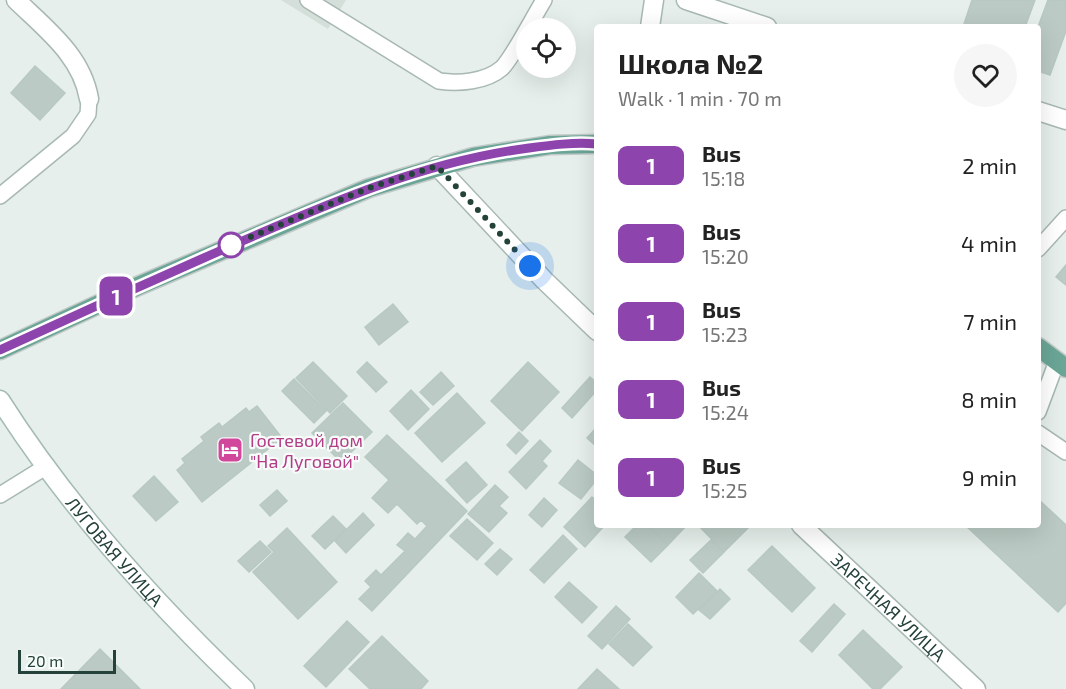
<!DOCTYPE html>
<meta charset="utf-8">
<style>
:root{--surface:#fff;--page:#f6f6f6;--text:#222;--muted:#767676}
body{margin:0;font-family:"Exo 2",sans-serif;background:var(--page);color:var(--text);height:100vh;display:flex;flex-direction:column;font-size:22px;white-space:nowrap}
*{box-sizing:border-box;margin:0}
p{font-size:20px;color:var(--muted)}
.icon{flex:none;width:33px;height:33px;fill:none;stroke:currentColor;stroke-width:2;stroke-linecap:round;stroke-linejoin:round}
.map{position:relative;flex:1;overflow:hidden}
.drawer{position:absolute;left:594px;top:24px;width:447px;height:504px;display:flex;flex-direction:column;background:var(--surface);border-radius:6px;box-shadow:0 6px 24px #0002}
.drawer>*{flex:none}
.badge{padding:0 12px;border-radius:9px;font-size:21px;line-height:39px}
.buttons{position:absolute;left:516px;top:18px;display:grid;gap:12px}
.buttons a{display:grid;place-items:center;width:60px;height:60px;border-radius:50%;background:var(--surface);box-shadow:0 6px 24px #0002;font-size:30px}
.scale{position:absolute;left:18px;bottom:15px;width:98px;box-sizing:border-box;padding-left:6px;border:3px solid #24423a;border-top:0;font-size:16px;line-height:21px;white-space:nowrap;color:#24423a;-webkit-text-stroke:4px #f7fbf9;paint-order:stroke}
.you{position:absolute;width:30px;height:30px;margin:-15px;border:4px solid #fff;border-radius:50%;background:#1a73e8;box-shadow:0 0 0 9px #1a73e833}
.map>.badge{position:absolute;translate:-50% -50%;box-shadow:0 0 0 3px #fff}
.round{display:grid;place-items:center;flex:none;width:63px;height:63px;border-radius:32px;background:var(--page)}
.head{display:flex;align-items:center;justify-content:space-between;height:102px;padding:0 24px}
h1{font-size:28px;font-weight:700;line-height:45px}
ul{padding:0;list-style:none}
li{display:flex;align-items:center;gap:18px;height:78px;padding:0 24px}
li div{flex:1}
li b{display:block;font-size:22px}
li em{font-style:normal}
li .badge{min-width:66px;font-weight:700;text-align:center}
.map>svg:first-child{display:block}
.built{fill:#d4dfda}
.building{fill:#bbcac4;stroke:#b8c9c2;stroke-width:1.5}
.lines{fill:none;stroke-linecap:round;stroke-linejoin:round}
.lane-casing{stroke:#a8b8b2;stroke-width:18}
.street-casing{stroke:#a8b8b2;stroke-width:21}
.secondary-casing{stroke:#a4bbb3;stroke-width:21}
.primary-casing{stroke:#c2cac8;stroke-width:21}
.lane{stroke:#fff;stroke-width:15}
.street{stroke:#fff;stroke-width:18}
.secondary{stroke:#fff;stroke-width:18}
.primary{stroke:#6aa596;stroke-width:18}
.line-casing{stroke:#fff;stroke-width:14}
.line{stroke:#8e44ad;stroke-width:9}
.walk{stroke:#24423a;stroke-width:6;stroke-dasharray:0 10.8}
.stop-dot{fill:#fff;stroke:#8e44ad;stroke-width:3}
.labels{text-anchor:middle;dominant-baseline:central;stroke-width:4.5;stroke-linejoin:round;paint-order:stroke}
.hotel-label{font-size:18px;fill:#b23c85;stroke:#f7fbf9;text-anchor:start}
.street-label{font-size:18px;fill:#24423a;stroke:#f7fbf9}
</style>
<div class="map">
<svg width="1066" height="689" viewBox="0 0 1066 689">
<rect width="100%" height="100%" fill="#e6efeb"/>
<!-- built -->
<path class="built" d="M281 0H346L328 29Z"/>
<!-- building -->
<path class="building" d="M972 0H1035L1025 27H963Z
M1048 0H1066V31L1050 75 1038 71V27Z
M35 66 65 93 40 120 11 93Z
M1066 265V285L1056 277Z
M393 304 408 322 379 345 365 327Z
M313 362 347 396 330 413 296 378Z
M367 362 387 382 376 392 357 372Z
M528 362 559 392 522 431 491 401Z
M441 372 454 386 433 405 420 392Z
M590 377 597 383V390L572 418 562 408Z
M294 379 326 411 314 423 282 391Z
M411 390 429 409 408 430 390 411Z
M457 393 485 423 442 462 415 433Z
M343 403 372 432 341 462 312 433Z
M257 406 282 438 202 502 177 470 185 463 182 459 204 441 201 437 219 423 222 427 246 408 249 412Z
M597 427V447L587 438Z
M519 432 528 441 516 454 507 445Z
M387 435 467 511 372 611 359 599 371 587 365 581 376 570 381 575 405 551 397 545 408 533 415 539 427 526 421 520 417 524 397 504 388 513 372 498 389 480 365 457Z
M540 440 551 451 542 461 547 466 526 489 509 472Z
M578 460 597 475V479L581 499 559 483Z
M466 462 487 485 467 503 446 480Z
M154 476 178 502 156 521 133 496Z
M495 485 508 497 499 506 507 513 489 532 468 514Z
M277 490 287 501 270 516 260 505Z
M592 497 597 501V525H605L585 547 564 527Z
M544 498 557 510 542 527 529 515Z
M1038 499 1066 525V603L1058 612 965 525H1038Z
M363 513 374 525 346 553 335 541Z
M333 516 346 529 325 549 312 536Z
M467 519 493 543 477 560 450 536Z
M637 525 643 528 647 525 668 545 651 562 625 537Z
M647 525H687L668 545Z
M698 525H751L724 552Z
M287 528 337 582 298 619 253 572 274 552 268 546Z
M563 535 577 549 544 583 530 570Z
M711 540 724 552 703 573 690 560Z
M260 541 271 552 249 572 238 561Z
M772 546 815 588 792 612 748 570Z
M500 549 512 559 497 575 485 564Z
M699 573 717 591 693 614 676 597Z
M569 582 597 607 582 623 555 597Z
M720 589 730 599 710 619 699 610Z
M834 604 845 614 812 652 800 641Z
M616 606 630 619 602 649 588 636Z
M347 621 369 642 326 687 304 666Z
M628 624 652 647 633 666 609 644Z
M863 630 902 667 880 689H873L839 655Z
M382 636 428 681 421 689H370L349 669Z
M100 649 140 689H61Z
M597 669 619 689H578Z"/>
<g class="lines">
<!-- lane casing -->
<g class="lane-casing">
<path id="lane" d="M308 0 439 81C458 84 486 82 502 68 513 57 534 16 544 0
M0 196 73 136 88 114 89 99
M1038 249 1066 218
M1038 412 1057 361
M1038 433 1066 452
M0 495 47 466"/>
</g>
<!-- street casing -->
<g class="street-casing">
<g id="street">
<path d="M16 0C46 29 82 56 89 99"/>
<path d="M686 0 767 27"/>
<path d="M650 27 654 0"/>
<path d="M1038 111 1066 120"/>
<path d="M437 166 544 280 597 331"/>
<path id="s1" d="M801 525 976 689"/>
</g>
</g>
<!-- secondary casing -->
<g class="secondary-casing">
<g id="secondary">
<path id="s2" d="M0 400C68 507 154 602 245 689"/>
</g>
</g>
<!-- primary casing -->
<g class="primary-casing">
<path id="primary" d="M1038 347 1066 368
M0 350 138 286 369 188 473 157 550 145 597 144"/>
</g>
<!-- lane -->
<use href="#lane" class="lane"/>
<!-- street -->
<use href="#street" class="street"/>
<!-- secondary -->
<use href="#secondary" class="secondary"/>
<!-- primary -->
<use href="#primary" class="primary"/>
</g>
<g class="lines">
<!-- line casing -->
<g class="line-casing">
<path id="line" d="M0 350C80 313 160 277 240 242 334 201 427 161 529 148 551 145 574 142 597 144"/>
</g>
<!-- line -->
<use href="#line" class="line"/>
<!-- walk -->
<path class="walk" d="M231 245 369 188 437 166 530 266"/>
</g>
<!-- icons -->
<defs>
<g id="hotel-square" transform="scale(1.35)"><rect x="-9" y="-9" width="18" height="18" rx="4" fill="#d1479c" stroke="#f7fbf9"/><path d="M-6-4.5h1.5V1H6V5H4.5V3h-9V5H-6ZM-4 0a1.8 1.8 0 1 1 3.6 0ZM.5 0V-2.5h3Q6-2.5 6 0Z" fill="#fff"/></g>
</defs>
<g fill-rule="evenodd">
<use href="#hotel-square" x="230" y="450"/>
</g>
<!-- markers -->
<circle class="stop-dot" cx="231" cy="245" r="12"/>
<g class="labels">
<!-- hotel labels -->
<g class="hotel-label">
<text x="250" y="440">Гостевой дом<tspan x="250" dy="21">"На Луговой"</tspan></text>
</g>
<!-- street labels -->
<g class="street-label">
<text stroke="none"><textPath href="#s2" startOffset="190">ЛУГОВАЯ УЛИЦА</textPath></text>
<text stroke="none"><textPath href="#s1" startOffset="120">ЗАРЕЧНАЯ УЛИЦА</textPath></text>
</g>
</g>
</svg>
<div class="buttons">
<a><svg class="icon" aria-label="locate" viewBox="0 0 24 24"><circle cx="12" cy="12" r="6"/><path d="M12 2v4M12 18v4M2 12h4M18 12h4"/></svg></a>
</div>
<div class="scale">20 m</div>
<div class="you" style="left:530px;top:266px"></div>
<b class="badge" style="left:116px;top:296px;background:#8e44ad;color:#fff">1</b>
<section class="drawer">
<div class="head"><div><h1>Школа №2</h1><p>Walk · 1 min · 70 m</p></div><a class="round"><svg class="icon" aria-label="heart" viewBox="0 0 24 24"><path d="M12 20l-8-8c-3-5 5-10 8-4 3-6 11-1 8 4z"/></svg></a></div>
<ul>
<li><span class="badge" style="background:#8e44ad;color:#fff">1</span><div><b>Bus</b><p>15:18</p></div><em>2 min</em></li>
<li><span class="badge" style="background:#8e44ad;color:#fff">1</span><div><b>Bus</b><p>15:20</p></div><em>4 min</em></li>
<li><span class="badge" style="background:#8e44ad;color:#fff">1</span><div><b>Bus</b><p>15:23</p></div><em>7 min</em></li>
<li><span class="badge" style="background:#8e44ad;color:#fff">1</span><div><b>Bus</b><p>15:24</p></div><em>8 min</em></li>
<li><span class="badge" style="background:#8e44ad;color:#fff">1</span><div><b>Bus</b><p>15:25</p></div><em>9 min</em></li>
</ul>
</section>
</div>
